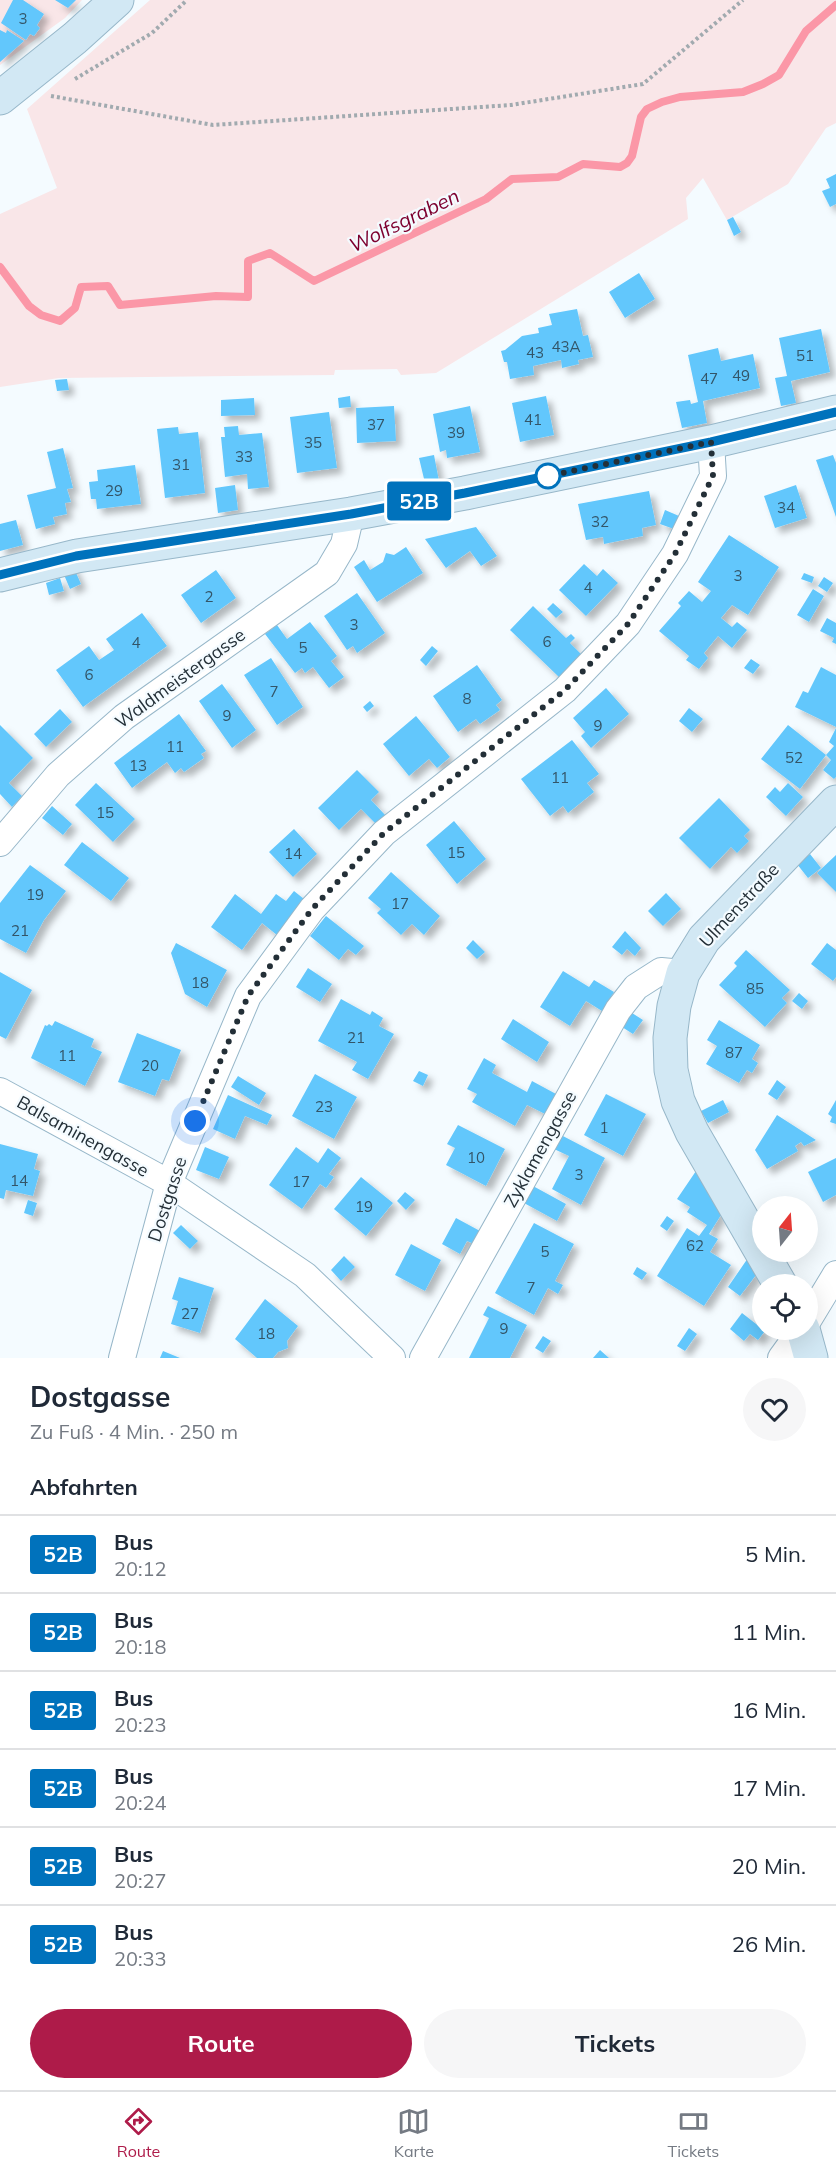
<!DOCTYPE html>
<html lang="de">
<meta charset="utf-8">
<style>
:root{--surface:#fff;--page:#f6f6f7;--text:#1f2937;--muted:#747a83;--line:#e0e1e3;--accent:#ae1b49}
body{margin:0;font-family:Mulish,sans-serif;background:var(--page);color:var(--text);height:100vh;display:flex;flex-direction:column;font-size:22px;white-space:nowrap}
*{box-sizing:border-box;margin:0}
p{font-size:20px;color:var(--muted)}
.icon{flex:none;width:33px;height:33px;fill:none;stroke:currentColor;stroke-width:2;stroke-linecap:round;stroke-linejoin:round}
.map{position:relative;height:1358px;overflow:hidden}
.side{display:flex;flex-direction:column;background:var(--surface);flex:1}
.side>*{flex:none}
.badge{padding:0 12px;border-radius:4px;font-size:21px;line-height:39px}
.needle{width:39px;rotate:17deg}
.controls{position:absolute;left:752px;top:1196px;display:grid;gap:12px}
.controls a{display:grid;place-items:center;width:66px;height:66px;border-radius:50%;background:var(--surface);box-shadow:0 6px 24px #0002;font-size:30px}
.you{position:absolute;width:30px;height:30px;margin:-15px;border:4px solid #fff;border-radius:50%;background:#1a73e8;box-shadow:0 0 0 9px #1a73e833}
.map>.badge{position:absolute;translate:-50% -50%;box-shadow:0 0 0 3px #fff}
h2{padding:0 30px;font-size:22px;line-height:54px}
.round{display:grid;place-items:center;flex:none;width:63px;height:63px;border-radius:32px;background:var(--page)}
.overview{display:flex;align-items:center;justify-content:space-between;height:102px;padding:0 30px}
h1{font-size:28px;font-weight:700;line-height:45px}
.cta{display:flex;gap:12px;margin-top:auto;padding:12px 30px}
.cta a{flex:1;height:69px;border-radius:36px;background:var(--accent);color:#fff;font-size:24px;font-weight:700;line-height:69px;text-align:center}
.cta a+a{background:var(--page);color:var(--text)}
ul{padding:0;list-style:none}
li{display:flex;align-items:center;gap:18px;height:78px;padding:0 30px;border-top:2px solid var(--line)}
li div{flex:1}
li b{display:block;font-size:22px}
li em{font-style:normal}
li .badge{min-width:66px;font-weight:700;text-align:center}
.tabs{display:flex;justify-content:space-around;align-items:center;height:84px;border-top:2px solid var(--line);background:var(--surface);font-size:16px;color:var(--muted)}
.tabs a{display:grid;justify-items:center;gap:3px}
.tabs .selected{color:var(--accent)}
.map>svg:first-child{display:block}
.green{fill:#f9e6e8}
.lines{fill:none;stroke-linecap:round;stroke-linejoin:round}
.stream{stroke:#fb97a7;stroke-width:8}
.building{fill:#62c7fc;filter:url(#shadow)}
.street-casing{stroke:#97b7c9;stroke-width:28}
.secondary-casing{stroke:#97b7c9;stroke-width:35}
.path{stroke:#a1aaaf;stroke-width:4;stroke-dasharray:3 3;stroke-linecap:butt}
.street{stroke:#fff;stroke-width:26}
.secondary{stroke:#d2e8f4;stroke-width:33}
.line-casing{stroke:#fff;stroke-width:14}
.line{stroke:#0072bc;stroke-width:9}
.walk{stroke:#232f37;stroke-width:6;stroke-dasharray:0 10.8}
.stop-dot{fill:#fff;stroke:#0072bc;stroke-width:3}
.labels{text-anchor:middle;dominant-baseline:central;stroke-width:4.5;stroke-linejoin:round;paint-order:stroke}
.number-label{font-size:15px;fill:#335568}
.street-label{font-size:18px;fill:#232f37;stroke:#f4fbff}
.water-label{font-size:20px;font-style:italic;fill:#7d002f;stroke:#f4fbff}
</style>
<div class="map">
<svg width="836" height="1358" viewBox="0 0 836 1358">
<defs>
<filter id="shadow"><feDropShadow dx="5.5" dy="5.5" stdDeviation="3" flood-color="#0004"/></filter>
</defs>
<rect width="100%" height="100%" fill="#f4fbff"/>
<!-- green -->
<path class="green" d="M0 0H82L65 18 0 65Z
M150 0H836V123L826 128 788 184 727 220 703 178 686 198 688 219 436 373 401 375 397 369 335 370 334 375 59 378 0 387V214L57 188 27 109Z"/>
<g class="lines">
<!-- stream -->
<path class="stream" d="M0 267 29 306 41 315 60 321 75 308 81 287 108 286 120 305 216 296 248 297V261L270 253 314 281 486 199 512 179 558 177 583 164 620 167 627 163 632 156 641 117 647 109 662 102 680 97 743 92 763 84 779 75 806 31 836 5"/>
</g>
<!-- building -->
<path class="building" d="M13 0H23L44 14 37 25 40 28 34 36 30 34 26 40 1 23Z
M55 0H76L68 8Z
M0 30 6 33 7 30 24 41 0 62Z
M836 174V204L830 207 822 191 830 188 826 179Z
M733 217 741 232 734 236 727 220Z
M639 273 655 299 625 318 609 292Z
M577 309 583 336 588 335 593 357 578 360 579 364 562 368 561 360 533 366 534 375 510 379 507 362H504L501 351 505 350 522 336 539 333 538 328 552 325 549 314Z
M821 329 830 372 791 381 796 403 781 406 775 378 787 376 779 338Z
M718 348 721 361 753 354 760 388 703 401 707 423 682 428 676 402 690 400 691 404 698 402 688 355Z
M67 379 69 390 57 391 55 380Z
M350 396 351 407 339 408 338 398Z
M546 396 554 435 520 442 512 403Z
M254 398 255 415 221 416V400Z
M394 406 396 441 357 443 356 408Z
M470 406 480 452 447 458 446 450 440 452 433 414Z
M329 412 337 468 297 473 290 417Z
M238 426 239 435 262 433 269 487 248 489 247 474 225 477 221 437H225L224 427Z
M178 427 179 434 198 432 205 493 165 498 157 429Z
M63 448 73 488 67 489 71 502 65 503 67 514 53 517 55 524 36 529 27 495 56 488 47 452Z
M434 455 439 481 425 483 419 458Z
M833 455 836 463V517L816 460Z
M135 465 141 504 97 509 96 499H91L89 482 98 481 97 470Z
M235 485 238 510 218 513 215 488Z
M796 485 807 518 775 528 764 496Z
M649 491 656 525 642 528 643 536 604 544 603 537 586 540 578 504Z
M665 510 679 516 674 529 660 524Z
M16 520 23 545 0 551V524Z
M476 527 497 556 481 566 470 551 446 568 425 539Z
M729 535 779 567 748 615 732 605 721 618 732 627 737 622 747 630 732 648 718 636 704 653 708 658 699 669 686 660 689 656 659 631 681 606 678 603 689 591 702 602 711 591 698 582Z
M406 547 423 573 377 602 354 567 364 560 370 570 383 562 386 553 394 555Z
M584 564 597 576 603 569 618 583 586 616 559 590Z
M73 566 81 584 70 589 62 570Z
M216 570 236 598 201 623 181 595Z
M804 573 814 577 812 583 801 579Z
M824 577 833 583 827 592 818 586Z
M60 578 64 591 49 595 46 583Z
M813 589 824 596 809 622 797 615Z
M357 593 385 633 357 653 353 646 347 650 324 616Z
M553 603 563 612 556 618 547 609Z
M533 606 566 638 571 634 575 638 570 643 581 654 559 677 510 630Z
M142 613 167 646 83 707 56 670 89 646 99 660 114 650 106 639Z
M827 618 836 623V644L832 642 834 638 820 631Z
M310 622 337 656 331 661 344 677 329 688 313 667 305 673 302 668 295 673 265 634 277 625 287 639Z
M432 646 438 651 426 666 420 660Z
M271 658 303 707 277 725 244 675Z
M751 659 760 665 753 674 744 668Z
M477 665 502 700 496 705 500 710 480 724 476 719 458 732 433 696Z
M821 667 836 675V727L795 707 803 691 808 693Z
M222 684 256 730 232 748 199 701Z
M606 688 629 714 591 748 581 736 585 732 573 718Z
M370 701 374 706 367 712 363 707Z
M689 708 703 719 692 732 679 721Z
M60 709 72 722 46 747 34 734Z
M179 714 206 751 201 754 204 758 184 772 181 768 175 773 167 762 132 788 114 763Z
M416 716 450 757 437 768 429 759 409 776 383 744Z
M0 725 33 758 9 783 22 796 12 807 0 794Z
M788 725 826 755 800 789 761 759Z
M836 728V777L834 779 823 770 831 760 826 755 834 746 829 742Z
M572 740 599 774 587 783 594 792 568 813 563 806 550 816 521 779Z
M357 770 379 792 371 800 386 816 377 825 361 809 339 830 318 808Z
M96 783 135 819 113 842 75 805Z
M788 783 803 797 786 816 766 797 775 787 780 792Z
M719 798 750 830 744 836 749 841 737 853 731 847 710 869 679 838Z
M52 806 72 824 63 835 42 818Z
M454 821 486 859 457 884 426 845Z
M294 829 317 854 293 877 269 852Z
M82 842 129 878 111 901 64 865Z
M810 854 821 868 808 878 797 864Z
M836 855V892L817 873Z
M30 865 66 891 44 920 26 953 0 939V903Z
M391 872 440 916 424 935 412 924 401 935 377 913 381 909 368 898Z
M294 891 304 899 277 935 262 923 242 950 211 927 235 894 261 914 276 894 286 901Z
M666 893 681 909 663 926 648 911Z
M326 916 364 946 356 955 348 949 339 960 310 936Z
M625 931 641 948 635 956 627 949 622 955 612 947Z
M473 940 485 952 477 959 466 948Z
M176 943 227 970 207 1007 185 994 171 953Z
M827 943 836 950V977L833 981 811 964Z
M746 950 790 990 782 998 787 1003 765 1027 719 985 737 966 734 963Z
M308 968 332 984 320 1002 296 987Z
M563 971 589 987 594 980 614 992 602 1011 586 1001 570 1026 540 1007Z
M0 972 32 990 6 1039 0 1036Z
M799 993 808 1001 802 1009 792 1001Z
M341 999 370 1015 372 1011 383 1018 379 1026 394 1034 368 1079 352 1070 357 1062 318 1041Z
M632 1013 643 1020 633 1034 622 1027Z
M513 1019 549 1042 537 1062 501 1039Z
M719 1020 760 1045 752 1059 758 1063 752 1073 747 1070 739 1083 706 1064 717 1046 707 1040Z
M55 1021 94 1039 91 1047 102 1052 85 1086 31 1058 45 1025 47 1026 49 1024 52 1026Z
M137 1033 181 1050 169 1081 162 1079 155 1096 118 1082Z
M484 1058 496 1065 492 1073 527 1092 532 1081 556 1094 545 1114 527 1105 515 1126 472 1102 477 1094 467 1089Z
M419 1071 428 1075 423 1086 413 1081Z
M315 1074 357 1097 334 1139 292 1116Z
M238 1076 266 1093 259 1105 231 1087Z
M777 1080 786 1087 777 1100 768 1094Z
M606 1094 646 1114 623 1156 584 1135Z
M228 1095 272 1115 267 1125 245 1116 235 1139 213 1129Z
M723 1100 729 1112 708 1123 701 1111Z
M836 1100V1124L830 1122 832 1117 828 1114Z
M777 1115 816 1140 804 1146 801 1142 795 1146 798 1151 767 1169 755 1150Z
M458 1125 505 1149 486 1186 446 1165 455 1148 447 1144Z
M561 1135 605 1158 581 1205 552 1189 569 1156 554 1149Z
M0 1144 38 1154 34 1169 40 1171 33 1196 6 1190 4 1199 0 1198Z
M205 1147 229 1157 219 1179 196 1170Z
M296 1147 318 1163 328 1148 341 1158 329 1174 334 1177 326 1188 320 1184 302 1209 269 1185Z
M836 1158V1195L823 1202 808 1172Z
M696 1171 721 1215 709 1234 718 1239 710 1252 731 1265 704 1306 657 1276 687 1228 699 1236 707 1225 687 1212 690 1207 677 1199Z
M361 1177 393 1203 366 1236 334 1209Z
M533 1186 566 1204 557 1221 524 1203Z
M405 1192 415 1200 406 1210 397 1201Z
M28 1200 37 1203 33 1216 24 1213Z
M667 1216 674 1221 667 1231 660 1226Z
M456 1218 480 1231 474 1244 467 1241 460 1254 442 1244Z
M534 1223 574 1244 555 1281 563 1285 558 1294 548 1288 534 1315 495 1293Z
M181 1225 198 1241 190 1249 173 1233Z
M411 1244 441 1260 425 1291 395 1275Z
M344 1256 355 1267 341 1281 331 1270Z
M748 1258 756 1275 740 1296 728 1287Z
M637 1267 647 1273 642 1280 633 1274Z
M179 1277 214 1288 200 1333 171 1324 178 1301 172 1299Z
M265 1299 298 1326 287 1341 288 1348 278 1352 273 1358H257L235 1339Z
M488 1306 527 1325 510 1358H469L489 1318 483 1315Z
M742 1313 765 1331 758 1340 750 1334 744 1341 730 1329Z
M689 1328 697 1334 685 1351 677 1346Z
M543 1336 551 1341 543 1353 535 1348Z
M600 1350 609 1358H593Z
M163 1351 180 1358H160Z"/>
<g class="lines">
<!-- street casing -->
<g class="street-casing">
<path id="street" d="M0 843 58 775 124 717 327 573 344 544 351 514
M0 1091 169 1183 305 1275 392 1358
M807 1322 836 1274
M122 1358 169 1183 248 996 312 909 384 833 565 690 628 624 675 554 713 476 711 442
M423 1358 618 1010 636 987 661 971 683 973
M781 1358 802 1329"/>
</g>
<!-- secondary casing -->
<g class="secondary-casing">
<path id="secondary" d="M0 98 75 38 117 0
M0 575 77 556 351 514 465 493 711 442 836 412
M780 1284 692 1132 678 1101 671 1070 670 1038 674 1006 683 973 704 939 836 802
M803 1329 811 1358"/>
</g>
<!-- path -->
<path class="path" d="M75 79 152 33 187 0
M51 96 213 125 511 105 643 84 743 0"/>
<!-- street -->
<use href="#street" class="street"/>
<!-- secondary -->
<use href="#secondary" class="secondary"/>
</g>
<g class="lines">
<!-- line casing -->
<g class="line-casing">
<path id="line" d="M0 575 76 556 351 514 465 493 711 442 836 412"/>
</g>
<!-- line -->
<use href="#line" class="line"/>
<!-- walk -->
<path class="walk" d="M195 1121 248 996 312 909 384 833 565 690 628 624 675 554 713 476 711 442 548 476"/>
</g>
<!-- markers -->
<circle class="stop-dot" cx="548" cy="476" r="12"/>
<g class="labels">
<!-- number labels -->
<g class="number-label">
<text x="23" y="18">3</text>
<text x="566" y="346">43A</text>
<text x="535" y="352">43</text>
<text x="805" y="355">51</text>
<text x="741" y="375">49</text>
<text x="709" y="378">47</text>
<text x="533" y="419">41</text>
<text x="376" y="424">37</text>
<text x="456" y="432">39</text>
<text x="313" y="442">35</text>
<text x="244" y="456">33</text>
<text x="181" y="464">31</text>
<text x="114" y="490">29</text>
<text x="786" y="507">34</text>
<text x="600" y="521">32</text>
<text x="738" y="575">3</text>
<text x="588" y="587">4</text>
<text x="209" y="596">2</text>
<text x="354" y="624">3</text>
<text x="547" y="641">6</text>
<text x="136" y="642">4</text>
<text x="303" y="647">5</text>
<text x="89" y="674">6</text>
<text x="274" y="691">7</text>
<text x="467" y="698">8</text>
<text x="227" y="715">9</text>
<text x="598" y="725">9</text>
<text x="175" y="746">11</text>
<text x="794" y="757">52</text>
<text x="138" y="765">13</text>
<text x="560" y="777">11</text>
<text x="105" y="812">15</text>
<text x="456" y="852">15</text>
<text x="293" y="853">14</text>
<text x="35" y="894">19</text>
<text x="400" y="903">17</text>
<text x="20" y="930">21</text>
<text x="200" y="982">18</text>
<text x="755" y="988">85</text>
<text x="356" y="1037">21</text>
<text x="734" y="1052">87</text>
<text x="67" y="1055">11</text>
<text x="150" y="1065">20</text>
<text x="324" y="1106">23</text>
<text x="604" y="1127">1</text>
<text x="476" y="1157">10</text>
<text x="579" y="1174">3</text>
<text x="19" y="1180">14</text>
<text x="301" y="1181">17</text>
<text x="364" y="1206">19</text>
<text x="695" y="1245">62</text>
<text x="545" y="1251">5</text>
<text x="531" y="1287">7</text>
<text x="190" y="1313">27</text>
<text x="504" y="1328">9</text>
<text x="266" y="1333">18</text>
</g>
<!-- street labels -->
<g class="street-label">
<text transform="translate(180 678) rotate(-36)">Waldmeistergasse</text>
<text transform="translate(739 905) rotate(-47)">Ulmenstraße</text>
<text transform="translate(83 1136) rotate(29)">Balsaminengasse</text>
<text transform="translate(540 1149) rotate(-61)">Zyklamengasse</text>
<text transform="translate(167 1199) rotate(-72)">Dostgasse</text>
</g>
<!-- water labels -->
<g class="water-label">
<text transform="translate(404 220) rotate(-26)">Wolfsgraben</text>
</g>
</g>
</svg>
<div class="controls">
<a><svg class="needle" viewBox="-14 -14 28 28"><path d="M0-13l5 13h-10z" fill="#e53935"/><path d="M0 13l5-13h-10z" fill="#747a83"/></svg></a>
<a><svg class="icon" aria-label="locate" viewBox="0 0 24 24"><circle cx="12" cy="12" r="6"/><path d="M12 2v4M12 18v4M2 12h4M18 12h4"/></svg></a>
</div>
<div class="you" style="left:195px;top:1121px"></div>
<b class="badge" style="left:419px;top:501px;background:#0072bc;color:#fff">52B</b>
</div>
<section class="side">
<div class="overview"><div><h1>Dostgasse</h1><p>Zu Fuß · 4 Min. · 250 m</p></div><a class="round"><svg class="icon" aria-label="heart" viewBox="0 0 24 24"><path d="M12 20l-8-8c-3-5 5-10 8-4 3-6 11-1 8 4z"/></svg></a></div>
<h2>Abfahrten</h2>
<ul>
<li><span class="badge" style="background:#0072bc;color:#fff">52B</span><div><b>Bus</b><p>20:12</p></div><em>5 Min.</em></li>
<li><span class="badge" style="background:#0072bc;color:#fff">52B</span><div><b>Bus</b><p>20:18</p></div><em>11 Min.</em></li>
<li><span class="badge" style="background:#0072bc;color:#fff">52B</span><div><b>Bus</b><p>20:23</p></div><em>16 Min.</em></li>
<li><span class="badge" style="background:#0072bc;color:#fff">52B</span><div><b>Bus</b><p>20:24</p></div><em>17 Min.</em></li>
<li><span class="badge" style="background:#0072bc;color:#fff">52B</span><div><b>Bus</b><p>20:27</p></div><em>20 Min.</em></li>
<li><span class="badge" style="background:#0072bc;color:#fff">52B</span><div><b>Bus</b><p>20:33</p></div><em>26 Min.</em></li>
</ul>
<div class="cta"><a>Route</a><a>Tickets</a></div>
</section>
<nav class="tabs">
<a class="selected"><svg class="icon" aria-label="directions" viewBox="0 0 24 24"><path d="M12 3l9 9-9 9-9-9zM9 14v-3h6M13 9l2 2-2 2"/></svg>Route</a>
<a><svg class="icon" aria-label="map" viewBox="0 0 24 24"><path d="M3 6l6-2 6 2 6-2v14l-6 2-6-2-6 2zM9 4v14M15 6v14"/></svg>Karte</a>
<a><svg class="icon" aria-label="tickets" viewBox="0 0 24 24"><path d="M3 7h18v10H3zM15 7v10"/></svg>Tickets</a>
</nav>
